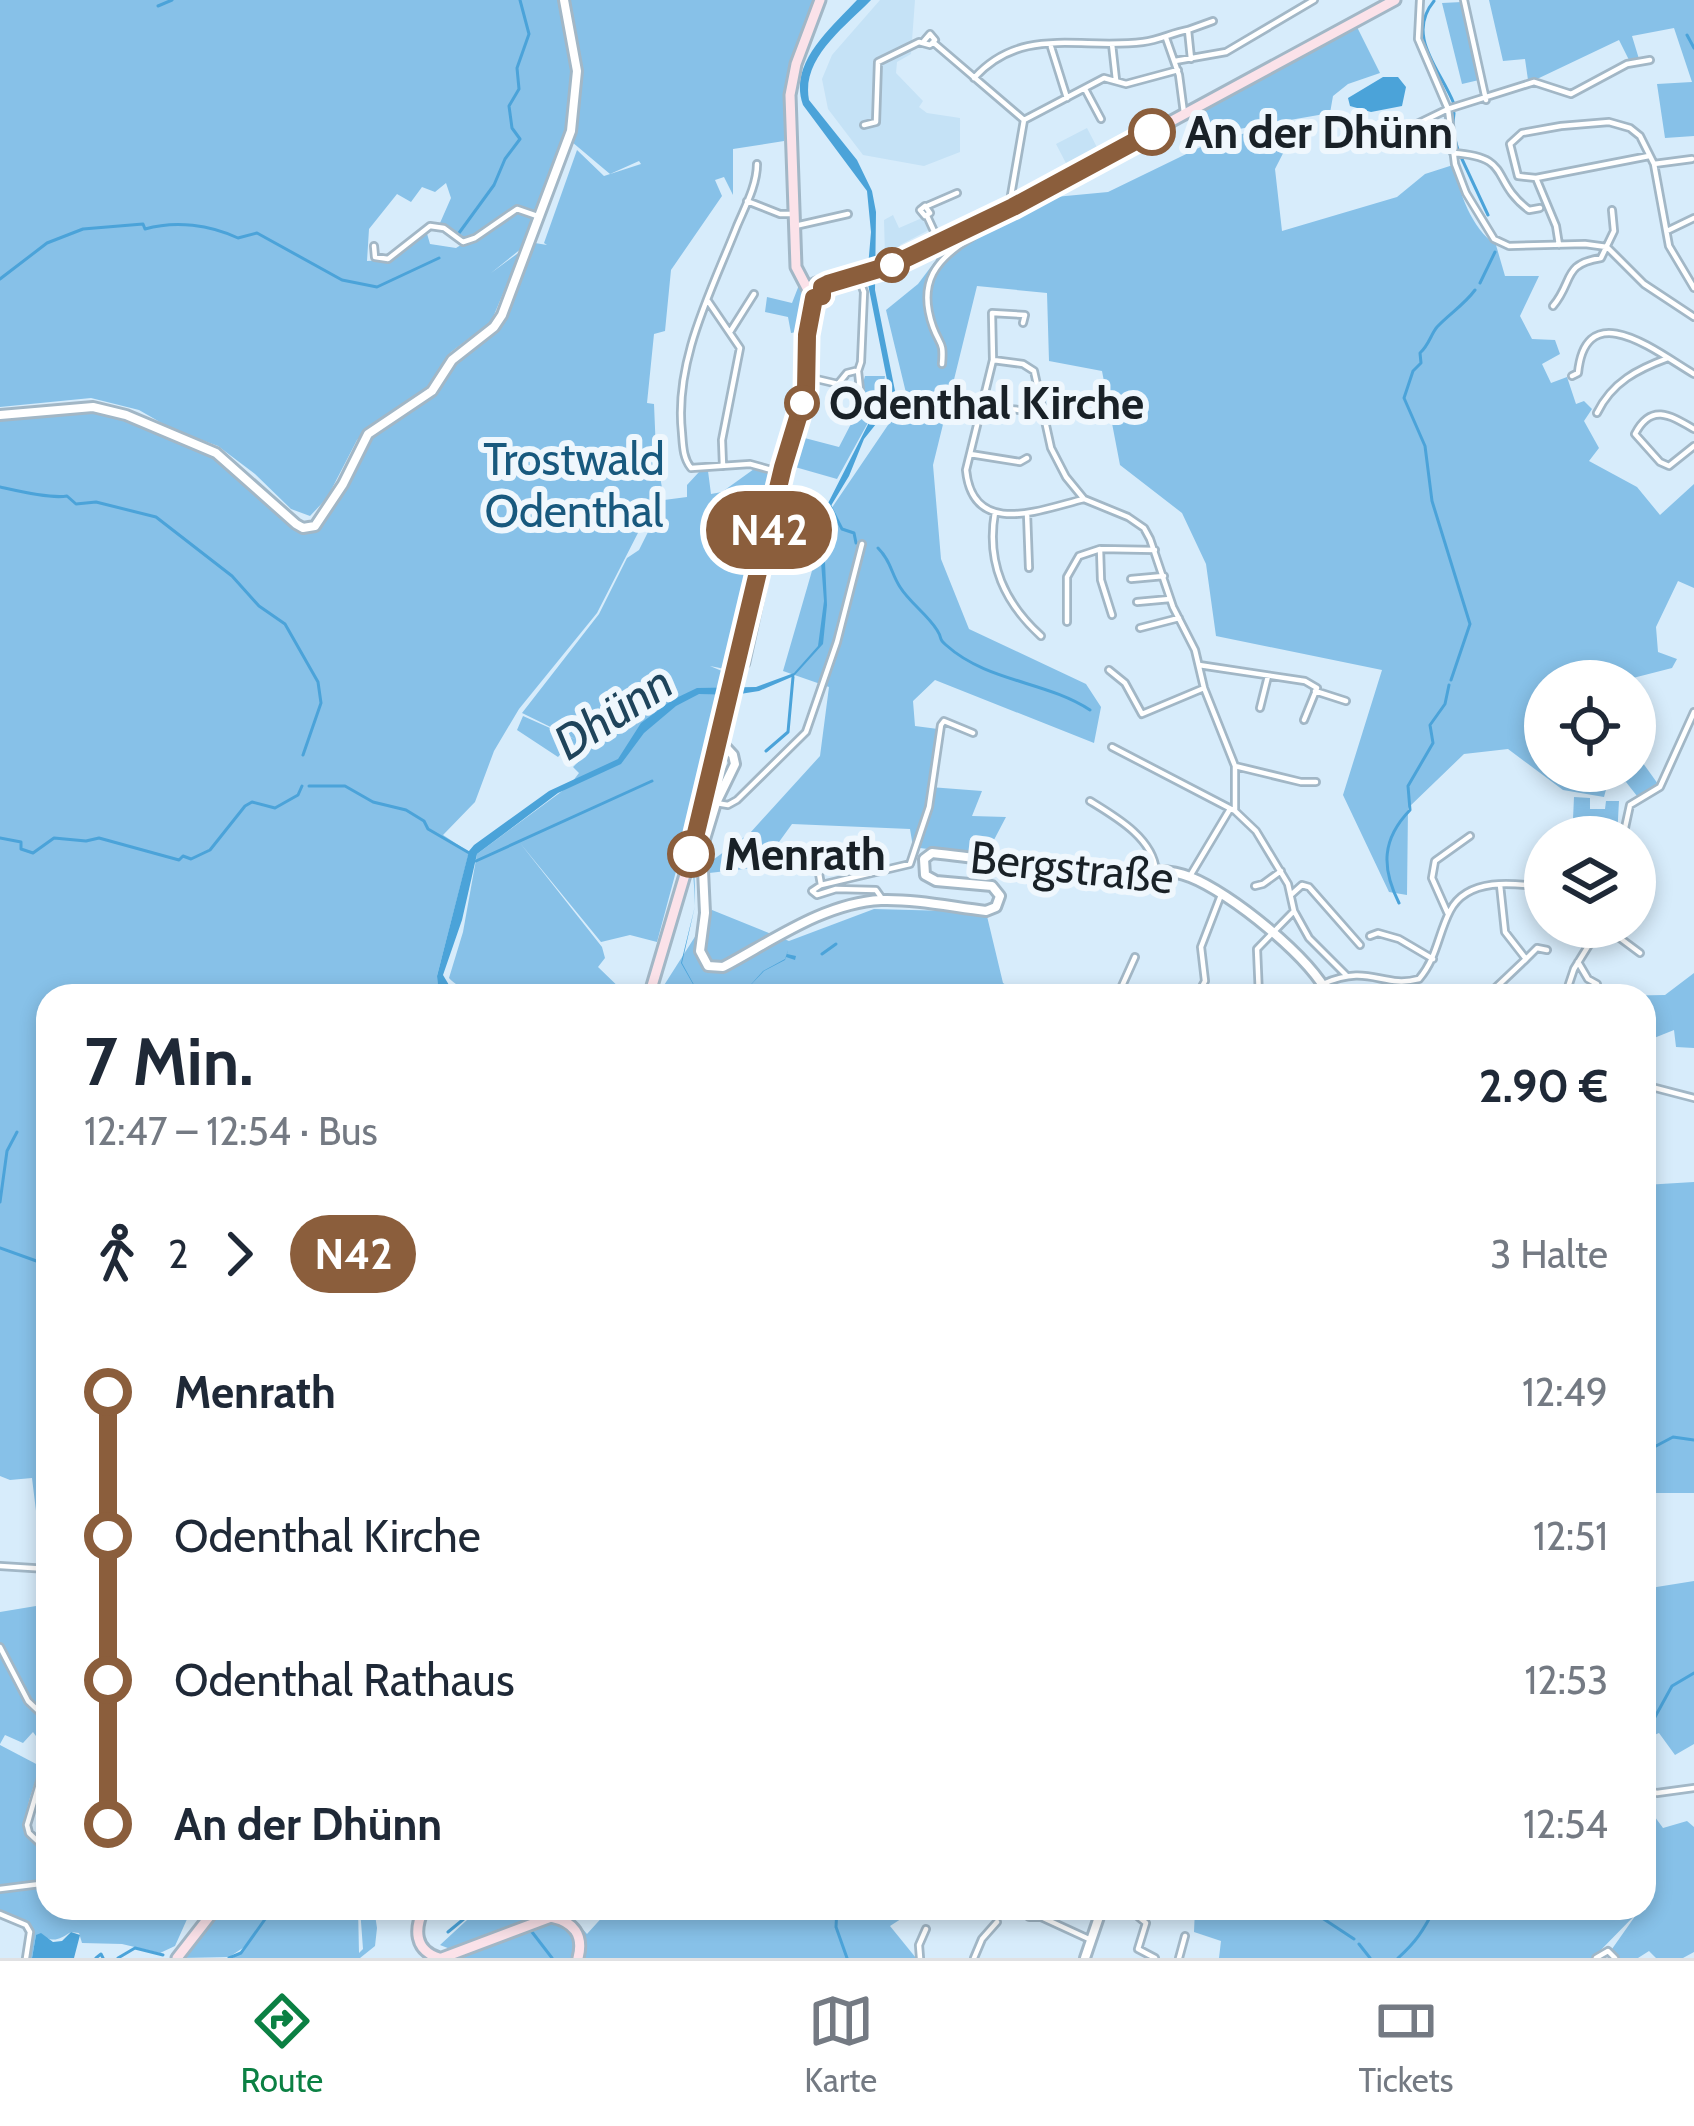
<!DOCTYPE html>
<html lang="de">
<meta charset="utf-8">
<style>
:root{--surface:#fff;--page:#f6f6f7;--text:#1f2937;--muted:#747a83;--line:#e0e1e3;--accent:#0b8043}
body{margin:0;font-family:Cabin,sans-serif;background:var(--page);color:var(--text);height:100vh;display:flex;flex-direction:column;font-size:45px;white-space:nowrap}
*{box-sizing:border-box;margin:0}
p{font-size:39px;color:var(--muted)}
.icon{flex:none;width:66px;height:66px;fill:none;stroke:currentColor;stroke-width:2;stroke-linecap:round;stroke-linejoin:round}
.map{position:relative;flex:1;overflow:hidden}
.sheet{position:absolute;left:36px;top:984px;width:1620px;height:936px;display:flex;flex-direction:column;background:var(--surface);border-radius:36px;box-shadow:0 6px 18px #0003}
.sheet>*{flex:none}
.badge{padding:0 24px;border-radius:39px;font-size:42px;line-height:78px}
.tools{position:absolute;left:1524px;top:660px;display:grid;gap:24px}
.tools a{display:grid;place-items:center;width:132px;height:132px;border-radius:50%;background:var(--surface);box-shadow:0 6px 18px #0003;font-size:60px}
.map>.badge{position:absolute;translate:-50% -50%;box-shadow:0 0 0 6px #fff}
.legs{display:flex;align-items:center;gap:18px;height:132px;padding:0 48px;font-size:39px}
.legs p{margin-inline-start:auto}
.overview{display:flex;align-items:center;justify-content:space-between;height:204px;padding:0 48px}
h1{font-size:66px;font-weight:800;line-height:90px}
ul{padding:0 48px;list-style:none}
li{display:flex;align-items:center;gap:42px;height:144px;font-size:45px}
li i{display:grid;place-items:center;width:18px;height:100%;margin:0 15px;background:currentColor}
li i::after{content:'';width:30px;height:30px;margin:-15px;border:9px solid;border-radius:50%;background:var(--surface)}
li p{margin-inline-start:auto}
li:first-child i{background:linear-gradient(#0000 50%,currentColor 0)}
li:last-child i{background:linear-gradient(currentColor 50%,#0000 0)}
.tabs{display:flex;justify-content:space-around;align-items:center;height:168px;border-top:3px solid var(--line);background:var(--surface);font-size:33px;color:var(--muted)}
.tabs a{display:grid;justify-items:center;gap:6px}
.tabs .current{color:var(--accent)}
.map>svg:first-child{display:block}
.built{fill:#c5e2f6}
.green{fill:#87c1e8}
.water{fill:#4ba3d9}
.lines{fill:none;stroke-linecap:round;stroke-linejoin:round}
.stream{stroke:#4ba3d9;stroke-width:3}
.minor-casing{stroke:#a2b7c6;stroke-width:10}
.tertiary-casing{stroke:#a2b7c6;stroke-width:14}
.secondary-casing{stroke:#a2b7c6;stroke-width:15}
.minor{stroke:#fff;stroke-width:4.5}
.tertiary{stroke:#fff;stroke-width:8}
.secondary{stroke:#fbe2e9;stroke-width:9}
.line-1-casing{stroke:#fff;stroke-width:27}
.line-1{stroke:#8b5e3c;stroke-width:18}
.stop-1-dot{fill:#fff;stroke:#8b5e3c;stroke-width:6}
.labels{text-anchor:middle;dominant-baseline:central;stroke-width:12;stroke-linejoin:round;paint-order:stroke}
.stop-label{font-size:45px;font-weight:bold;fill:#192127;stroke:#eff7fd;text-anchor:start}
.park-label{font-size:45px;fill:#18597e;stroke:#eff7fd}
.street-label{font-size:45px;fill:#192127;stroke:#eff7fd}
.water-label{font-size:48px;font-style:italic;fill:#1f445b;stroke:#eff7fd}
</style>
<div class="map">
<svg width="1694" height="1958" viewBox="0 0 1694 1958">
<rect width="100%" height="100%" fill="#d7ecfb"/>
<!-- built -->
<path class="built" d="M880 0H915L911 54 897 62 896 73 923 101 919 107 927 113 960 118V152L924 166 863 155 828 109 822 79 832 55Z
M1087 128 1101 155 1070 171 1056 144Z
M893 215 899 228 922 218 929 230 900 245V253L890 258 885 256 884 220Z"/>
<!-- green -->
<path class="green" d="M0 0H560L572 70 568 125 539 213 515 209 473 238 458 239 440 223 451 198 446 183 435 192 422 187 411 202 397 194 369 229 367 261C394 260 407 249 426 230L430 244 456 248 514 212 534 217 522 248 491 273 521 251 491 322 451 352 427 388 378 420 357 440 327 498 310 516 291 509 255 474 218 446 172 429 139 410 91 398 0 407Z
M567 0H816L789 63 784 141 733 149V195L724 177 715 180 722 196 671 270 665 331 654 334 647 403 654 404 656 452 664 500 687 497V485L699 472 708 471 711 494 722 492 754 469 773 475 730 670 710 666 729 674 657 942 630 935 601 942 520 843 602 947 605 958 598 967 628 996C586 996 476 1009 449 978L463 932 477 854 569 786 579 773 573 767 582 758 567 747 558 757 517 730 523 716 577 740 522 713 599 614 627 558 639 550 649 530 641 527 597 613 519 709 494 751 475 802 443 835 469 852 437 976 438 989 444 996H48V1514L36 1511 32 1478 10 1480 0 1476V418L95 411 137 422 211 453 261 493 300 533 309 534 332 510 370 436 432 395 460 355 501 325 535 243 547 245 544 243 577 150 604 176 641 164 639 161 610 174 572 142 581 69Z
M1489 0H1694V136L1665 138 1657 84 1692 82 1674 28 1632 36 1639 59 1629 60 1619 40 1537 79 1528 80 1525 59 1503 61Z
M1462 2 1479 80 1462 84 1442 3Z
M1356 25 1380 73 1348 84 1333 96 1330 113 1210 134 1197 124 1198 112Z
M1300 120 1275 169 1282 231 1397 197 1425 174 1453 165C1460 193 1471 228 1496 245L1505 276H1539L1520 316 1532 339 1555 340 1560 354 1542 364 1551 383 1567 377 1576 404 1584 401 1592 409 1584 421 1599 448 1589 461 1637 487 1660 515 1694 484V588L1678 581 1656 627 1658 652 1677 659 1672 668 1633 678H1607L1606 681H1545V771H1635V752L1658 784 1637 796 1626 782 1607 786 1604 797 1563 790 1508 749 1464 754 1408 808 1407 895 1389 892 1343 795 1382 670 1216 636 1206 564 1182 513 1120 465 1102 371 1049 361 1047 293 977 286 933 465 941 559 969 629 1086 684 1101 707 1094 743 935 680 913 701 915 726 938 729 930 787 982 791 972 816 1006 817 985 857 913 847 910 829 792 824 761 867 692 875 750 833 820 756 829 687 783 671 829 512 907 397 886 310 918 284 936 260 935 251 968 234 973 240 976 230 1049 193 1055 197 1108 192 1213 141Z
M799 285 808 305 803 331 791 333 788 317 765 312 767 297 792 303Z
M865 376H885L881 399 837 479 788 465 797 436 839 447 853 420Z
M1574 797 1590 798V809H1605L1606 801H1619L1617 837H1603L1602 832 1588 831V820L1573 819Z
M874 909 986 912 1003 983 1023 996H720L714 992 706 996H667L661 990 712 910 789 941Z
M1694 973V1048L1676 1047 1674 1030 1644 1042V996H1606L1665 995Z
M1694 1182V1493H1644V1185Z
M1694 1581V1744L1675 1755 1659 1733 1644 1739V1589Z
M48 1604V1717L31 1700 0 1643V1612Z
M0 1653 27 1703 48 1722 47 1751 33 1732 23 1743 5 1735 0 1744Z
M0 1745 40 1766C30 1803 12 1826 48 1853V1879L0 1886Z
M1644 1802 1663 1828 1687 1821 1694 1827V1952L1683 1958H1656L1649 1951 1638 1958H1619L1612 1949 1638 1912 1593 1958H1219L1221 1941 1194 1932 1195 1908H1644Z
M48 1884V1908H192L175 1946 160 1953 122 1944 82 1943 79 1933 71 1932C55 1942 55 1941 36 1935L32 1958H29L31 1928 0 1911V1891Z
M222 1908H358L359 1953 363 1949 360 1908H374L377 1928 375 1946 360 1958H233L246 1946 229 1957 181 1958Z
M480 1908H564L587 1934 606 1913 601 1908H918L890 1926 916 1958H456L458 1952 440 1945Z"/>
<!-- water -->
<path class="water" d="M857 0H871C845 27 801 58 809 100L857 160 872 191 876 212 875 290 895 391 888 409 864 439 849 476 823 519 827 605 823 644 794 676 759 691 740 694 694 865 695 906 682 963 698 992 717 987 745 991 763 971 785 959 788 950 804 944 816 949 804 944 788 950 787 954 796 956 795 960 786 957 785 960 764 971 745 991 717 987 698 993 681 963 695 906 693 865 740 695 699 694 676 706 644 733 621 764 558 793 477 854 462 920 443 975 452 990 464 996H446L438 989 437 976 469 851 474 845 549 791 618 759 641 723 672 700 697 688 756 687 794 673 818 646 824 601 818 523 888 385 867 279 871 232 867 191 803 105C788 63 831 28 857 0Z
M1383 77H1398L1406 87 1402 106 1371 112 1350 106 1348 98Z
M71 1932 80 1935 74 1958H32L36 1935 41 1933 53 1942 62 1941Z"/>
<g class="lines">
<!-- stream -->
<path class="stream" d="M1434 1C1405 36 1441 70 1454 104
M158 6 172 0
M1687 35 1694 48
M1453 123 1454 113
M1452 129 1458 150
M1461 157 1488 215
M459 233 494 185 505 159 520 139 512 128 509 106 519 89 517 68 529 34 520 0
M0 279 47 243 83 229 143 224 145 229C176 220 210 225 238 238L257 233 342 280 377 287 439 258
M1480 283 1495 252
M0 487C18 491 51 499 67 496L76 504 96 502 156 517 232 576 259 606 285 624 318 682 321 703 303 755
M829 504 842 529 854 533 856 543
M878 548C891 561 891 573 900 587 910 603 927 614 937 630 944 641 937 637 946 645 987 682 1046 681 1090 710
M1451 680 1470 624 1432 501 1425 446 1404 398 1413 371 1421 363 1420 353C1429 345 1431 334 1437 327 1449 314 1464 305 1475 290
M766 751 788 732 793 677
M309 786H345L373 802 406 810 424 821 428 829 471 854
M0 838 21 842V849L33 853 54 838 86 841 99 838 179 860 183 856 191 859 210 850 245 806 252 802 275 808 298 795 302 786
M476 861 652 781
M1399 903C1381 867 1382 839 1410 810L1408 786 1433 743 1430 725 1445 704 1449 685
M822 954 836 944
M0 1202 7 1151 17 1132
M0 1248 42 1263 48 1282
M1644 1446 1647 1442 1656 1446 1673 1437 1694 1440
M1644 1737 1672 1686 1694 1673
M837 1908 836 1927 847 1958
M1307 1908 1354 1939
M448 1932 471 1913 485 1908
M532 1932 552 1958
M1359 1944 1370 1958
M96 1958 101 1954 103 1958
M118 1958 135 1948 163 1955
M229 1958 241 1953 273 1908
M1398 1958C1416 1942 1423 1931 1435 1908"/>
<!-- minor casing -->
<g class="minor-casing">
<path id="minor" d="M1420 0 1418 39 1448 109 1455 164 1466 193 1494 239 1509 246 1585 244 1607 247 1644 284 1694 317
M1464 0 1486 100
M1166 38 1179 75 1184 113
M934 43 1024 120 1010 201 1013 207
M1112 44 1116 80
M1051 47 1067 98
M1191 59 1188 30 1213 21
M1175 61 1226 52 1314 0
M974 78C1022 25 1080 50 1143 42 1160 40 1171 33 1188 30
M1085 89 1101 119
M1024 120 1104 78 1126 84 1178 70
M864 125 876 122 878 62 919 42 930 45 935 40 930 34 924 41
M1389 130 1415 125 1448 109 1534 82 1571 94 1627 64 1650 60
M1453 153C1514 157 1489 180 1529 210L1540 208
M757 164C757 185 745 207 737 226 711 292 674 361 682 433 683 446 683 458 691 468L750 464 782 473
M1654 164 1692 159
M1536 178 1518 176 1510 144 1522 133 1561 126 1609 122 1630 128 1640 136 1654 164 1669 246 1694 288
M747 201 780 214H793
M925 206 930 213 925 216 920 210Z
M927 206 957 193
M927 216 939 242
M795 226 848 214
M1667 231 1694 218
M1559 245 1556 226 1536 178 1649 156
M374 246 375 257 388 259 430 226 444 228 463 242 475 238 517 209 540 217
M859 278 864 292 861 362 858 371 860 390
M708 301 740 348 722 440 723 466
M1553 306C1574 281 1562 264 1601 258L1614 231 1612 210
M1023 323 1025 315 992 313 993 360 966 470C973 539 1042 509 1084 499
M730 332 754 294
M993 360 1023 364 1034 371 1051 448 1066 477 1084 499 1128 517 1144 528 1150 539 1173 607 1195 650 1204 688 1235 766V811
M942 364C944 341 940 346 933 327 917 282 936 259 972 237L970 228
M1572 376 1578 373C1586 294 1658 353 1694 374
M808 377 838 384 847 373 855 371
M984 407 1020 410
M1597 413C1612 382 1638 369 1668 358
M1694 429C1670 415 1651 403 1635 434L1660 462 1669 466 1694 446
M970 454 1020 462 1027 458
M995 512C986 564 1005 603 1041 636
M1027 513 1029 568
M1100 549 1101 580 1112 615
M1131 579 1164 576
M1137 602 1170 599
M1067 622V577L1079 556 1100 549 1155 550
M1140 628 1179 618
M1199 665 1305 681 1317 688 1304 720
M737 670 746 664 771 549 769 542
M1109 670 1125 683 1142 714 1204 688
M1315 691 1346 701
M1260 708 1268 676
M1112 747 1235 811 1256 831 1288 884 1294 911 1309 938 1346 975
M1235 766 1301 782H1316
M1090 801C1116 817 1153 838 1156 871
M716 803 728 805 737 800 806 732 837 642 862 544
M1623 837 1630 805 1660 787 1694 712
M816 856 821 885
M1190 876 1230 809
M1255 886 1263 884 1281 871
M1292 894 1302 885 1309 887 1360 945
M883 900 876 890 836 889 817 895 812 891 821 885 910 864 929 807 941 725 944 721 973 733
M1448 914 1432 878 1435 861 1470 836
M1605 927 1640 953
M1370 936 1378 933 1399 939 1433 959
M1135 957 1122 986 1136 996
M1526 959 1537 948 1547 950
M1578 962 1588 979 1597 984
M1323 984C1370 963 1382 989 1419 979 1437 958 1438 934 1450 911 1467 877 1514 883 1545 887
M1197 996 1205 981 1201 947 1221 895
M1259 996 1257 949 1294 911
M1487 996 1526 959 1505 932 1500 885
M1565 996 1574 969 1600 927
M1644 1085 1694 1098
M0 1566 48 1569
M0 1647 28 1701 48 1720
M48 1754 27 1825 29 1833 48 1851
M1644 1790 1657 1793 1694 1788
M0 1889 48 1883
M462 1908H473
M1128 1908 1146 1923 1138 1949 1155 1958
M0 1914 26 1925 30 1932 26 1958
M1029 1917H1041L1091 1940
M920 1958 919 1945 926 1929
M974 1958 982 1939 997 1922
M1179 1958 1185 1936
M1596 1958 1608 1951 1615 1958"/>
</g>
<!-- tertiary casing -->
<g class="tertiary-casing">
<path id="tertiary" d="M0 415 93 407 126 415 216 453 296 524 303 528 315 526 343 484 368 434 432 391 452 360 494 327 502 315 571 131 577 71 564 0
M720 741 733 755 735 764 716 803 702 849 705 913 700 951 708 966 723 967C772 941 824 903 881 900 916 899 952 907 986 911L996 907 1000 896 992 886 936 881 925 875 924 859 932 853C985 858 1036 869 1089 873 1122 875 1159 864 1190 877 1231 893 1310 957 1329 996
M1085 1958 1102 1908"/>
</g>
<!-- secondary casing -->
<g class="secondary-casing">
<path id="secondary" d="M809 287 816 283 822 287 877 271 1013 207 1395 0
M808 290 796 267 790 95 796 64 820 0
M649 996 714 777 782 473 806 391 808 329 814 299 822 296V287
M424 1908C414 1929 414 1950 439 1958
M177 1958 216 1908
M442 1958 551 1917C574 1922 584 1935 578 1958"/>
</g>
<!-- minor -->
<use href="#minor" class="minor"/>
<!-- tertiary -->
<use href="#tertiary" class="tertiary"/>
<!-- secondary -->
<use href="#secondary" class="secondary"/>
</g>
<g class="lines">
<!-- line-1 casing -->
<g class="line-1-casing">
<path id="line-1" d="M691 854 783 467 806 391 807 335 814 298 822 296V287L828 284 892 265 1013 207 1152 132"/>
</g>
<!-- line-1 -->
<use href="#line-1" class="line-1"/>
</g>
<!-- markers -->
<g class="stop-1-dot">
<circle cx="1152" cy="132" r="21"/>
<circle cx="892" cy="265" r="15"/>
<circle cx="802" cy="403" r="15"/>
<circle cx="691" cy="854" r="21"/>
</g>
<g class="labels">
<!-- stop labels -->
<g class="stop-label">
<text x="1185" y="132">An der Dhünn</text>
<text x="829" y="403">Odenthal Kirche</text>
<text x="724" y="854">Menrath</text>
</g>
<!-- park labels -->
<g class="park-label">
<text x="574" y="459">Trostwald<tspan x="574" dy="52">Odenthal</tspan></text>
</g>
<!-- street labels -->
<g class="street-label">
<text transform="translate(1072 867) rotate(6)">Bergstraße</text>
</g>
<!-- water labels -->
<g class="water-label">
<text transform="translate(613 712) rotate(-33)">Dhünn</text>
</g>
</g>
</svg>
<div class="tools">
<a><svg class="icon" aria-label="locate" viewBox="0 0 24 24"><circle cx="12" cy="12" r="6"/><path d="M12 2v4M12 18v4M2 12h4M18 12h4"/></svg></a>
<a><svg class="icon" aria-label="layers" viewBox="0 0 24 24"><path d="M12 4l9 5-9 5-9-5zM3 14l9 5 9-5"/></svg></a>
</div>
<b class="badge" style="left:769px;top:530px;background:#8b5e3c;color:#fff">N42</b>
<section class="sheet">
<div class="overview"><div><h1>7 Min.</h1><p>12:47 – 12:54 · Bus</p></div><b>2.90 €</b></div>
<div class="legs"><svg class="icon" aria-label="walk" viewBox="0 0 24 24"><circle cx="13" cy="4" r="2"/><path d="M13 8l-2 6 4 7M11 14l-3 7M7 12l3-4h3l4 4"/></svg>2<svg class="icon" aria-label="forward" viewBox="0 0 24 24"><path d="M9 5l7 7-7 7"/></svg><b class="badge" style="background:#8b5e3c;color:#fff">N42</b><p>3 Halte</p></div>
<ul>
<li><i style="color:#8b5e3c"></i><b>Menrath</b><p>12:49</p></li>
<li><i style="color:#8b5e3c"></i><span>Odenthal Kirche</span><p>12:51</p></li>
<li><i style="color:#8b5e3c"></i><span>Odenthal Rathaus</span><p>12:53</p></li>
<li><i style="color:#8b5e3c"></i><b>An der Dhünn</b><p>12:54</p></li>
</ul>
</section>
</div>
<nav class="tabs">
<a class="current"><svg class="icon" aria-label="directions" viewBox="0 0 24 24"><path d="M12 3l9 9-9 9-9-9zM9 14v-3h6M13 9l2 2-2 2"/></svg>Route</a>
<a><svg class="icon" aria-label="map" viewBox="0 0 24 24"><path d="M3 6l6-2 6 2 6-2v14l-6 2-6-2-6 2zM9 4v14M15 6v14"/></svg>Karte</a>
<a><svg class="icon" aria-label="tickets" viewBox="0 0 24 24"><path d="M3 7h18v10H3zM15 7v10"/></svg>Tickets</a>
</nav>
